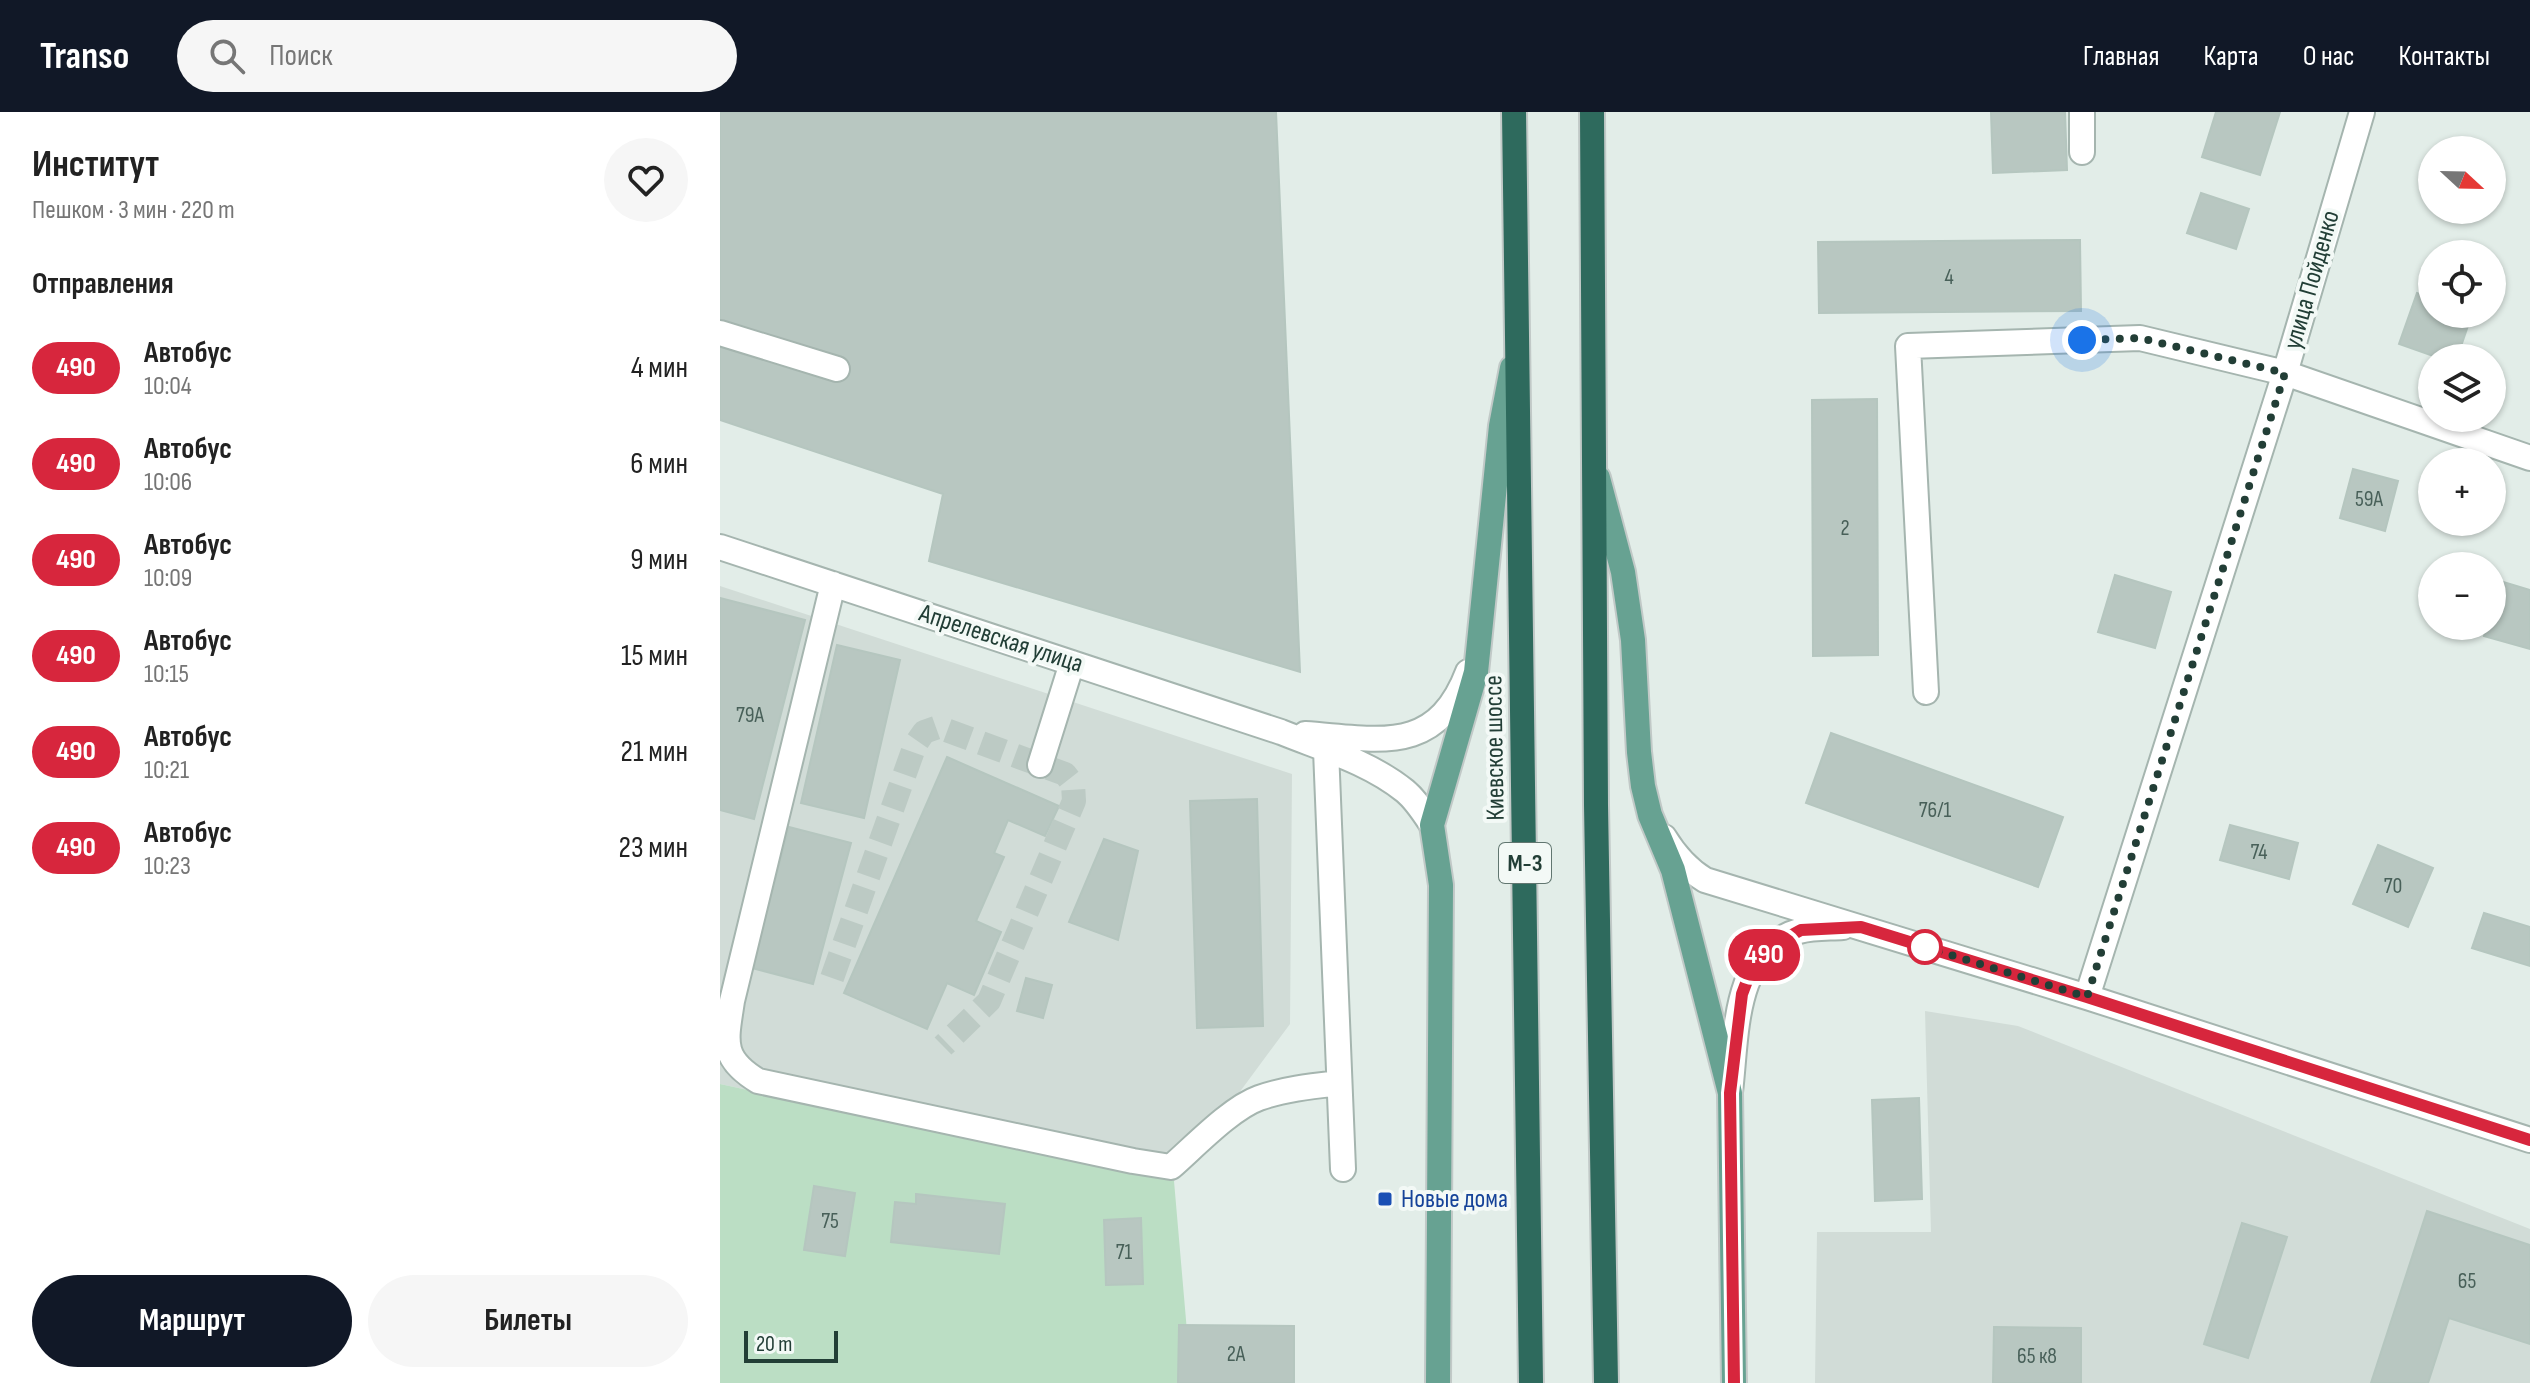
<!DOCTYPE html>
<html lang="ru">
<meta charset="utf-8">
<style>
:root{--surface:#fff;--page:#f6f6f6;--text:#222;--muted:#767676;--accent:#111827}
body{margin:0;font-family:"Sofia Sans Condensed",sans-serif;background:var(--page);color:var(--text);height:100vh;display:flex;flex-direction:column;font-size:30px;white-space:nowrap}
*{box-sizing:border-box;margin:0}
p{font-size:26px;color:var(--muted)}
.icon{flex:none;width:44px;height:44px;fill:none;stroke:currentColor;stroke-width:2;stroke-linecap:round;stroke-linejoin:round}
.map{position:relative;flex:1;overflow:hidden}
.side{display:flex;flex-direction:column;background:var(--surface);width:720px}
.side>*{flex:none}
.badge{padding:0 16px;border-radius:26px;font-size:28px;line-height:52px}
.needle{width:52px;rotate:112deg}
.controls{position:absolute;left:1698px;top:24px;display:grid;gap:16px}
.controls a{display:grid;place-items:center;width:88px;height:88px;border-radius:50%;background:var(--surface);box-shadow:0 2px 6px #0004;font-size:40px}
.scale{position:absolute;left:24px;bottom:20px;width:94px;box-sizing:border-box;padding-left:8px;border:4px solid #223e36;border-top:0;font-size:22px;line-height:28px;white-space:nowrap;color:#223e36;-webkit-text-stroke:6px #f3f9f6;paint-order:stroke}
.you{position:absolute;width:40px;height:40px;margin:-20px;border:6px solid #fff;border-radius:50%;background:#1a73e8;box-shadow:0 0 0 12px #1a73e833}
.map>.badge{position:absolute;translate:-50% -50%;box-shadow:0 0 0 4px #fff}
h2{padding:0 32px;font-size:30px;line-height:72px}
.round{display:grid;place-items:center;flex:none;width:84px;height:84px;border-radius:42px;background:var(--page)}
.head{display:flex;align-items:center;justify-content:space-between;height:136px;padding:0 32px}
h1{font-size:38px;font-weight:700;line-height:60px}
.action{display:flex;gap:16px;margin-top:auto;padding:16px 32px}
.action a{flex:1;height:92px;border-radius:48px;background:var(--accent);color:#fff;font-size:32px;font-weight:700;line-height:92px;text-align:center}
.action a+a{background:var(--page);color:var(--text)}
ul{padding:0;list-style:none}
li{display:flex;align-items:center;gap:24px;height:96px;padding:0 32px}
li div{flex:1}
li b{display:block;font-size:30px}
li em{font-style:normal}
li .badge{min-width:88px;font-weight:700;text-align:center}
header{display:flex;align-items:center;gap:48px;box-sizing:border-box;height:112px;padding:0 40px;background:var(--accent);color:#fff}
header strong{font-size:38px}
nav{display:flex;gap:44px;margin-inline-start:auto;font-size:28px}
.search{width:560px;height:72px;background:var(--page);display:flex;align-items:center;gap:20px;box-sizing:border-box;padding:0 28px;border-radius:44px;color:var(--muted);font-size:30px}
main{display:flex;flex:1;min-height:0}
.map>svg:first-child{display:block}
.built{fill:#d1dcd7}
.green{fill:#bbdec4}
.building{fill:#b8c7c1;stroke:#b5c6bf;stroke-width:2}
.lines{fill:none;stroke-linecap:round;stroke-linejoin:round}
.minor-tunnel{stroke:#bccac4;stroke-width:24;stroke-dasharray:24 12;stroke-linecap:butt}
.minor-casing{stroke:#a5b5af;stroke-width:28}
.major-casing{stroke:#c1c9c7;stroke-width:28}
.highway-casing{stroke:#c1c9c7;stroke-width:28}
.minor{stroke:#fff;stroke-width:24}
.major{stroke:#67a292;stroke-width:24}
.highway{stroke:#2e6a5d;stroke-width:24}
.line-casing{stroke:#fff;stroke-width:18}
.line{stroke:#d7263d;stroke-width:12}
.walk{stroke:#223e36;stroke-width:8;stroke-dasharray:0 14.4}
.stop-dot{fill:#fff;stroke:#d7263d;stroke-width:4}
.transit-dot{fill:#1a4fb4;stroke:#f3f9f6;stroke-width:3}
.labels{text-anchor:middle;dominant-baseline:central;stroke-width:8;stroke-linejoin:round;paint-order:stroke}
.number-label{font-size:22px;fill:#486059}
.shield{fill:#f3f9f6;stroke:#617670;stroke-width:2}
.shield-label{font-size:24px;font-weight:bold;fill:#223e36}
.street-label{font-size:26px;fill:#223e36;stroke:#f3f9f6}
.transit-label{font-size:26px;fill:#164399;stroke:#f3f9f6;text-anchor:start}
</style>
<header>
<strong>Transo</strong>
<div class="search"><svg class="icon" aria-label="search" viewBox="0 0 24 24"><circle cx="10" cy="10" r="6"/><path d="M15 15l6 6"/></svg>Поиск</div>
<nav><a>Главная</a><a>Карта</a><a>О нас</a><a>Контакты</a></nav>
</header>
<main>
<section class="side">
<div class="head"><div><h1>Институт</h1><p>Пешком · 3 мин · 220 m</p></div><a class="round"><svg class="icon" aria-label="heart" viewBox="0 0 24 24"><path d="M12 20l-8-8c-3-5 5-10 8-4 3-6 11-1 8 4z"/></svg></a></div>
<h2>Отправления</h2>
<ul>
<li><span class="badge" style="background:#d7263d;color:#fff">490</span><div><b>Автобус</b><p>10:04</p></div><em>4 мин</em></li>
<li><span class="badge" style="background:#d7263d;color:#fff">490</span><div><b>Автобус</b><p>10:06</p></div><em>6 мин</em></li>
<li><span class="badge" style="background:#d7263d;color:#fff">490</span><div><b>Автобус</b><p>10:09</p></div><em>9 мин</em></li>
<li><span class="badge" style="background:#d7263d;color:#fff">490</span><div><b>Автобус</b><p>10:15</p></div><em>15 мин</em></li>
<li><span class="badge" style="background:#d7263d;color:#fff">490</span><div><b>Автобус</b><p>10:21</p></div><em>21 мин</em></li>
<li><span class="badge" style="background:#d7263d;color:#fff">490</span><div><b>Автобус</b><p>10:23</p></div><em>23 мин</em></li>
</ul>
<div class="action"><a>Маршрут</a><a>Билеты</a></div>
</section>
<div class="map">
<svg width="1810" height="1271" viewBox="0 0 1810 1271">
<rect width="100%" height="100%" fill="#e2ede8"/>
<!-- built -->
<path class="built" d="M0 474 572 662 570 912 454 1069 0 972Z
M1205 899 1298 914 1810 1117V1271H1095L1097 1120H1211Z"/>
<!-- green -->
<path class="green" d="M0 972 454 1069 468 1231 495 1271H0Z"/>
<!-- building -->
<path class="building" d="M0 0H556L580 560 209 449 223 382 0 308Z
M1271 0H1345L1347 58 1273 61Z
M1496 0H1560L1540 63 1482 45Z
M1481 81 1529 97 1516 137 1467 121Z
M1360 128 1361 199 1099 201 1098 130Z
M1697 181 1712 186V202H1752L1737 246H1719L1679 232Z
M1157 287 1158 543 1093 544 1092 288Z
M1633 357 1678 369 1665 419 1620 406Z
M1395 463 1451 480 1435 536 1378 520Z
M1780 469 1810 478V537L1764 524 1767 514H1772V497Z
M0 486 85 508 34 707 0 698Z
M117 533 180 548 144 706 81 691Z
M1111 621 1343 705 1318 775 1086 691Z
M227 645 339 694 325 724 288 708 274 741 284 745 256 809 281 820 254 883 227 871 207 917 124 881Z
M537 687 543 914 477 916 470 689Z
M1510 713 1578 731 1569 767 1500 748Z
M69 715 131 731 93 872 32 856Z
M384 727 418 739 398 828 349 810Z
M1658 733 1713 756 1688 815 1633 792Z
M1764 801 1810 815V854L1752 836Z
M306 866 332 873 323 906 297 899Z
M1199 986 1202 1087 1155 1089 1152 988Z
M94 1074 135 1081 125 1144 84 1138Z
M196 1082 285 1092 279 1142 171 1130 175 1090 196 1092Z
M1707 1099 1810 1133V1232L1729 1206 1708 1271H1651Z
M421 1106 423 1172 386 1173 384 1108Z
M1522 1111 1567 1125 1528 1246 1484 1232Z
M459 1213 574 1214V1271H458Z
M1274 1215 1361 1216V1271H1273Z"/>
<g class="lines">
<!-- minor-tunnel -->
<path class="minor-tunnel" d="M112 866 195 633 204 620 218 615 345 662 353 672 354 689 269 889 223 934"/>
<!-- minor casing -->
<g class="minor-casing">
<path id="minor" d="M1362 40V0
M0 221 117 257
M0 435 561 620C603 637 649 650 685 679 696 688 704 701 712 713
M113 472 12 889C6 929 0 946 38 969L413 1049 451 1055C474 1035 511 996 539 986 564 977 593 974 619 971
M1206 580 1188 234 1420 226 1565 261 1810 346
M585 622C659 627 716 644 748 560
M606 638 623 1057
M320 653 352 551
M944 725C955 743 967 757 985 768L1367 885 1810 1028
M1367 885 1565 261 1642 0
M1010 980C1017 924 1012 839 1079 819 1093 815 1108 816 1123 815"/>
</g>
<!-- major casing -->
<g class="major-casing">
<path id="major" d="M878 366 903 460 913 528 919 640 923 674 930 703 953 758 1010 981 1014 1271
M718 1271 721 773 712 713 756 560 781 314 792 256"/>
</g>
<!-- highway casing -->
<g class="highway-casing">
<path id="highway" d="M794 0 811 1271
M872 0 876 693 886 1271"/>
</g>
<!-- minor -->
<use href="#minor" class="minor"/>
<!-- major -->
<use href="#major" class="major"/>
<!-- highway -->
<use href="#highway" class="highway"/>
</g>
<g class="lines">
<!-- line casing -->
<g class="line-casing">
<path id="line" d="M1014 1271 1010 981 1022 882 1033 853 1057 831 1081 818 1141 815 1367 885 1810 1028"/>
</g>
<!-- line -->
<use href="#line" class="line"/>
<!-- walk -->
<path class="walk" d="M1205 835 1367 885 1565 261 1420 226 1362 228"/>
</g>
<!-- markers -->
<circle class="stop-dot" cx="1205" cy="835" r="16"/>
<rect class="transit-dot" x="657" y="1079" width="16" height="16" rx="4"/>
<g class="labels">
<!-- number labels -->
<g class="number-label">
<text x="1229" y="165">4</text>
<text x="1649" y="387">59А</text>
<text x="1125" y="416">2</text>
<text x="30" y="603">79А</text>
<text x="1215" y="698">76/1</text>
<text x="1539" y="740">74</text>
<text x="1673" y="774">70</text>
<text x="110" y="1109">75</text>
<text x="404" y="1140">71</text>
<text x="1747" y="1169">65</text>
<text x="516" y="1242">2А</text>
<text x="1317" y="1244">65 к8</text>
</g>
<!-- shield labels -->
<rect class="shield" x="779" y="731" width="52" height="40" rx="6"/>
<g class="shield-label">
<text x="805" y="751">М-3</text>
</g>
<!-- street labels -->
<g class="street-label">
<text transform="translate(1592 168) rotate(-74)">улица Пойденко</text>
<text transform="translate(281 527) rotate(18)">Апрелевская улица</text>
<text transform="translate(775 636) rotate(-91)">Киевское шоссе</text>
</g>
<!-- transit labels -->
<g class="transit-label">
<text x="681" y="1087">Новые дома</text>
</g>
</g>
</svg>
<div class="controls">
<a><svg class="needle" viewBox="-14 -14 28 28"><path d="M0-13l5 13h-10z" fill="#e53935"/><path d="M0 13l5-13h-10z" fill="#767676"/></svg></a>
<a><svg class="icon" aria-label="locate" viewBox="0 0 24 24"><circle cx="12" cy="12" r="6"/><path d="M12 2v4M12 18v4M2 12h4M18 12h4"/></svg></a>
<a><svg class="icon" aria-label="layers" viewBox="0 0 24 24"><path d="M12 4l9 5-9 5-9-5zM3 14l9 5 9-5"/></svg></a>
<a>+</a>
<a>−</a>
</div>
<div class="scale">20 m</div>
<div class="you" style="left:1362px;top:228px"></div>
<b class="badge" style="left:1044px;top:843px;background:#d7263d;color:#fff">490</b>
</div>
</main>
